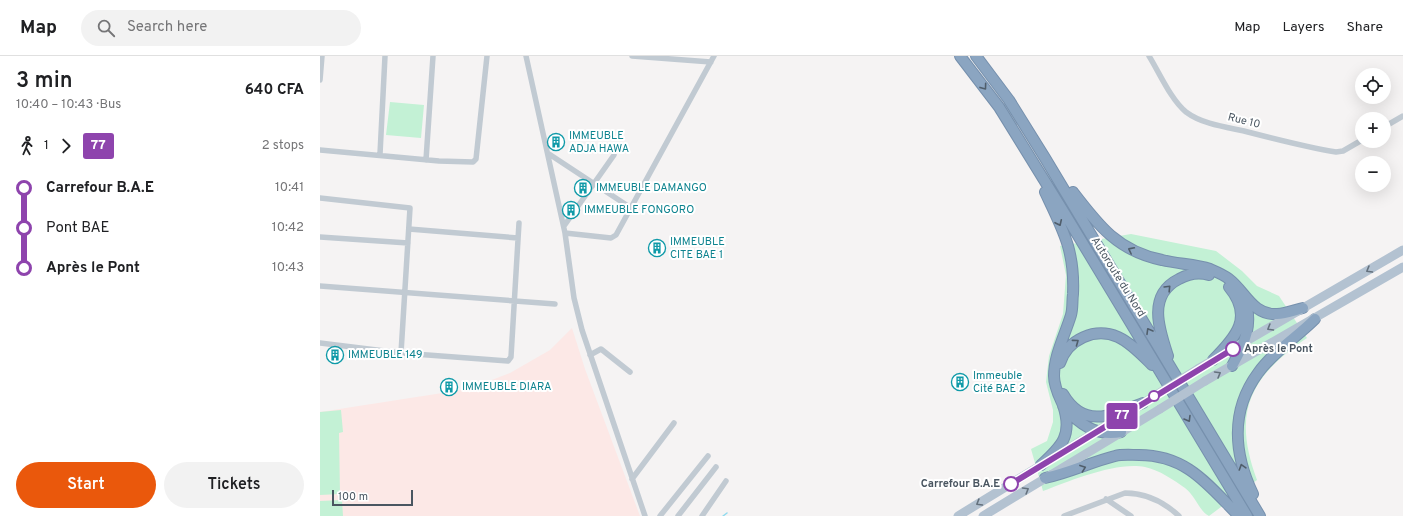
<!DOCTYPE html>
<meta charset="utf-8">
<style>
:root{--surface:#fff;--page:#f2f2f2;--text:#202124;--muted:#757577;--line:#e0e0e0;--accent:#ea580c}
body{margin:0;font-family:Overpass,sans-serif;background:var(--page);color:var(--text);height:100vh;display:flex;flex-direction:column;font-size:15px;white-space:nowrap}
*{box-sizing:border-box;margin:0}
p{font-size:13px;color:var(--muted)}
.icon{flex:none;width:22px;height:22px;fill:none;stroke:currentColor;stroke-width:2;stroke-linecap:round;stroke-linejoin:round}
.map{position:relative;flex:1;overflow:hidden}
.sheet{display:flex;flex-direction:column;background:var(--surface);width:320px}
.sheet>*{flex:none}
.badge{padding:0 8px;border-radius:3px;font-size:14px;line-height:26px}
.tools{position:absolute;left:1035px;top:12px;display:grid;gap:8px}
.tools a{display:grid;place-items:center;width:36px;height:36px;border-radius:50%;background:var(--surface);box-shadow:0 4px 16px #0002;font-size:20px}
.scale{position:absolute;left:12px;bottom:10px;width:81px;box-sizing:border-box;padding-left:4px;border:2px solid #4a5661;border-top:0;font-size:11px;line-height:14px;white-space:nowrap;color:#4a5661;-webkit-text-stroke:3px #fff;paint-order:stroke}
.map>.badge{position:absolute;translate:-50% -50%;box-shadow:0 0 0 2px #fff}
.legs{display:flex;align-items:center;gap:6px;height:44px;padding:0 16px;font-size:13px}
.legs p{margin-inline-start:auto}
.summary{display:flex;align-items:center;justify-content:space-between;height:68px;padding:0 16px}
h1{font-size:22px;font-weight:600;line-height:30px}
.cta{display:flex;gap:8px;margin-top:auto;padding:8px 16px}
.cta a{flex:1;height:46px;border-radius:24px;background:var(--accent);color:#fff;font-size:16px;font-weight:600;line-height:46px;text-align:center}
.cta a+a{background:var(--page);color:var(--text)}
ul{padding:0 16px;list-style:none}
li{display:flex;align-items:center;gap:14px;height:40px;font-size:15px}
li i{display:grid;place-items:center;width:6px;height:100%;margin:0 5px;background:currentColor}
li i::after{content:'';width:10px;height:10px;margin:-5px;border:3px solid;border-radius:50%;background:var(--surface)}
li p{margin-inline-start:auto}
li:first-child i{background:linear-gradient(#0000 50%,currentColor 0)}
li:last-child i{background:linear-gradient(currentColor 50%,#0000 0)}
header{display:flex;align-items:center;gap:24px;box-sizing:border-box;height:56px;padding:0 20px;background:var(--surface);border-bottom:1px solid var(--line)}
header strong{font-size:19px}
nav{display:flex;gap:22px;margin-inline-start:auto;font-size:14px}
.search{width:280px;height:36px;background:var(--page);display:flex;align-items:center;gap:10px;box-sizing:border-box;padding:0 14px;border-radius:22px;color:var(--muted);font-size:15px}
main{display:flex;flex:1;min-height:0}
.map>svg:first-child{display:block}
.medical{fill:#fce8e6}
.green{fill:#c3f1d5}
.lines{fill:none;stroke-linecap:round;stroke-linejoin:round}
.stream{stroke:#90daee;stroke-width:1.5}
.motorway-casing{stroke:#7690ad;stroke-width:12}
.minor{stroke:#c1cad2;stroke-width:5.5}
.primary{stroke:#b3c2d1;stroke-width:9}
.motorway{stroke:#8ba5c1;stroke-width:10}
.primary-bridge{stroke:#b3c2d1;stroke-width:9}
.oneway{stroke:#505e6b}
.oneway2{stroke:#64717d}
.line-1-casing{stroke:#fff;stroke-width:9}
.line-1{stroke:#8e44ad;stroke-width:6}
.stop-1-dot{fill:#fff;stroke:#8e44ad;stroke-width:2}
.labels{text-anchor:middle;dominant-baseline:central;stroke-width:4;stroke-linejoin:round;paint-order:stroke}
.street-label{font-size:11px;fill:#4a5661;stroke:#fff}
.culture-label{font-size:11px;fill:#0d838f;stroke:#fff;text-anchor:start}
.stop-label{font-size:11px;font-weight:bold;fill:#4a5661;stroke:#fff;text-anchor:start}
</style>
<header>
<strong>Map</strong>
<div class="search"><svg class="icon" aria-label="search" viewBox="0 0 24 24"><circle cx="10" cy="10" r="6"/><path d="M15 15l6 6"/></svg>Search here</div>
<nav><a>Map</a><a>Layers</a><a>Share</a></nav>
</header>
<main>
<section class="sheet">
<div class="summary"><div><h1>3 min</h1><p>10:40 – 10:43 · Bus</p></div><b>640 CFA</b></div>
<div class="legs"><svg class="icon" aria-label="walk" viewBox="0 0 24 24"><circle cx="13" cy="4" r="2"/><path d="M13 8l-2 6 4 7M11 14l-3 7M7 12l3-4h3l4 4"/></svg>1<svg class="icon" aria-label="forward" viewBox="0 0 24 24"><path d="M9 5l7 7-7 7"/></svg><b class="badge" style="background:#8e44ad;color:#fff">77</b><p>2 stops</p></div>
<ul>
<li><i style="color:#8e44ad"></i><b>Carrefour B.A.E</b><p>10:41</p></li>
<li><i style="color:#8e44ad"></i><span>Pont BAE</span><p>10:42</p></li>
<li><i style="color:#8e44ad"></i><b>Après le Pont</b><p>10:43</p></li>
</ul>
<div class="cta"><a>Start</a><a>Tickets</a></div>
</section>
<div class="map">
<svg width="1083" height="460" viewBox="0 0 1083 460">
<rect width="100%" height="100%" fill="#f5f3f3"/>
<!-- medical -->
<path class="medical" d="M252 272 265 313 320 460H0V356L148 333 190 317 230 294Z"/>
<!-- green -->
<path class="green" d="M70 46 104 49 101 82 66 79Z
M811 178 896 195 922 215 937 230 959 240 987 282C929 321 912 357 937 424L889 460C879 455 875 439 865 432 854 424 839 414 825 411 797 405 749 425 723 435L711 393 727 385 733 366V354L726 326 729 300 743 258 746 219 740 190Z
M21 354 23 376 19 377 20 438 0 439V356Z
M22 444 23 460H0V445Z"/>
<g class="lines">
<!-- stream -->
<path class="stream" d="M403 460 407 457"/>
<!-- motorway casing -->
<g class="motorway-casing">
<path id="motorway" d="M640 0 679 51 745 158 927 460
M656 0 689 44 725 102 940 460
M753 136C779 170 798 195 842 204 858 208 876 208 890 213 897 216 904 219 909 223 925 235 933 260 957 258 965 258 975 254 983 252
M848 300C839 273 827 239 859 223 868 218 879 216 889 219
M893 304C916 281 934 261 909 231
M740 307C748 283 775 271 798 281 811 287 822 299 832 309
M912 310C925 287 934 267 924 242
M743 338C764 374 793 359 823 347
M743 350C759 368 776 381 801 376
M721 409C742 390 753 379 743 349 739 340 734 331 734 320 734 299 745 279 751 259 753 252 752 245 753 238 755 195 743 174 725 136
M725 422C749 417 771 406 795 400 802 398 811 399 819 399 867 399 888 429 919 460
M933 438C914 398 910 355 938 317 953 296 977 281 995 263"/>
</g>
<!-- minor -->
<path class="minor" d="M206 0 245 177 254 242 262 274 325 460
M312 0 391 6
M829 0C839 16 851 44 866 56 882 68 905 71 924 75 955 83 985 91 1016 96L1023 95 1042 84
M0 24 2 0
M1064 71 1083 60
M0 94 119 105 153 106 156 103 167 0
M60 98 65 0
M229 98 311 152
M106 104 113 0
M0 142 90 152 81 297
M244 170 294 99
M89 173 198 182
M245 177 291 182 296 179 394 0
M0 181 88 187
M0 230 235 248
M0 287 81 297 188 305 191 301 199 167
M270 299 281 293 310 316
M312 423 354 367
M786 443 811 460
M340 460 388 400
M358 460 396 411
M382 460 406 425
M744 460 805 437C826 437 844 446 859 460"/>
<!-- primary -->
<path class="primary" d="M878 313 1083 194
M885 325 1083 211
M638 460 833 341
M663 460 840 353"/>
<!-- motorway -->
<use href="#motorway" class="motorway"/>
<!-- primary-bridge -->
<path class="primary-bridge" d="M833 341 878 313
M840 353 885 325"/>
</g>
<!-- one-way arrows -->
<defs><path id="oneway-chevron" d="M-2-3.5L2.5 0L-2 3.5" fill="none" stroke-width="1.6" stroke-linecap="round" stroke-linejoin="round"/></defs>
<g class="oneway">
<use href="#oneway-chevron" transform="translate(664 31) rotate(54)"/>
<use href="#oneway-chevron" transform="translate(739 167) rotate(65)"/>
<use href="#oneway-chevron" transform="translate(811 194) rotate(-153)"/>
<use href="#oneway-chevron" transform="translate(848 232) rotate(-46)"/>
<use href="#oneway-chevron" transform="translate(829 275) rotate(-120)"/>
<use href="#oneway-chevron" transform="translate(756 286) rotate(-36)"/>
<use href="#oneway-chevron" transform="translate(868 363) rotate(59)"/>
<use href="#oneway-chevron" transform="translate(922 411) rotate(-107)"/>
<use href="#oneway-chevron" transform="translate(763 412) rotate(-20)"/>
</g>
<g class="oneway2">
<use href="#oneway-chevron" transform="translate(1049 214) rotate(150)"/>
<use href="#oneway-chevron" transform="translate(950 272) rotate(149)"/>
<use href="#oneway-chevron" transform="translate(898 318) rotate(-30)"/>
<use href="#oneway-chevron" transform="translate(706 434) rotate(-31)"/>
<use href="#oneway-chevron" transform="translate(659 447) rotate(149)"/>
</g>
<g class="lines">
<!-- line-1 casing -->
<g class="line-1-casing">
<path id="line-1" d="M691 428 913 293"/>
</g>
<!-- line-1 -->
<use href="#line-1" class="line-1"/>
</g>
<!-- icons -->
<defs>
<g id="building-ring" transform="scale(0.9)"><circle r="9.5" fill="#fff" stroke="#0f9aa8" stroke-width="1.5"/><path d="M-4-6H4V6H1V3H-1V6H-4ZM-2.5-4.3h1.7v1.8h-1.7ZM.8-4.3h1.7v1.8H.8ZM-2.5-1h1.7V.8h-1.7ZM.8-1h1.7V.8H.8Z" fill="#0f9aa8"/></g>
</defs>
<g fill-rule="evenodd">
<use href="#building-ring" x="236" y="86"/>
<use href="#building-ring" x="263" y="132"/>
<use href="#building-ring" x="251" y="154"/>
<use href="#building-ring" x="337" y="192"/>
<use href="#building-ring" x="15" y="299"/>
<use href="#building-ring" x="640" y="326"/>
<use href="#building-ring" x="129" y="331"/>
</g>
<!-- markers -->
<g class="stop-1-dot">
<circle cx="913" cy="293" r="7"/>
<circle cx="834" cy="340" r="5"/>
<circle cx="691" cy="428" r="7"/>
</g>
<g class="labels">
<!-- street labels -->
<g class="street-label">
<text transform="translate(924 65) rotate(14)">Rue 10</text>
<text transform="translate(798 221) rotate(58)">Autoroute du Nord</text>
</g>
<!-- culture labels -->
<g class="culture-label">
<text x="249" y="80">IMMEUBLE<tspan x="249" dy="13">ADJA HAWA</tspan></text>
<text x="276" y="132">IMMEUBLE DAMANGO</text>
<text x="264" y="154">IMMEUBLE FONGORO</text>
<text x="350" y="186">IMMEUBLE<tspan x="350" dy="13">CITE BAE 1</tspan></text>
<text x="28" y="299">IMMEUBLE 149</text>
<text x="653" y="320">Immeuble<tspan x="653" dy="13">Cité BAE 2</tspan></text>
<text x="142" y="331">IMMEUBLE DIARA</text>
</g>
<!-- stop labels -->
<g class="stop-label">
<text x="924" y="293">Après le Pont</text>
<text x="680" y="428" text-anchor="end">Carrefour B.A.E</text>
</g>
</g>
</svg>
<div class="tools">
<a><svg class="icon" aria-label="locate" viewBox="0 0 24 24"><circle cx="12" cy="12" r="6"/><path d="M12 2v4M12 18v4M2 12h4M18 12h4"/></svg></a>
<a>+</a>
<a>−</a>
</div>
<div class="scale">100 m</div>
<b class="badge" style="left:802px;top:360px;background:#8e44ad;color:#fff">77</b>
</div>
</main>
